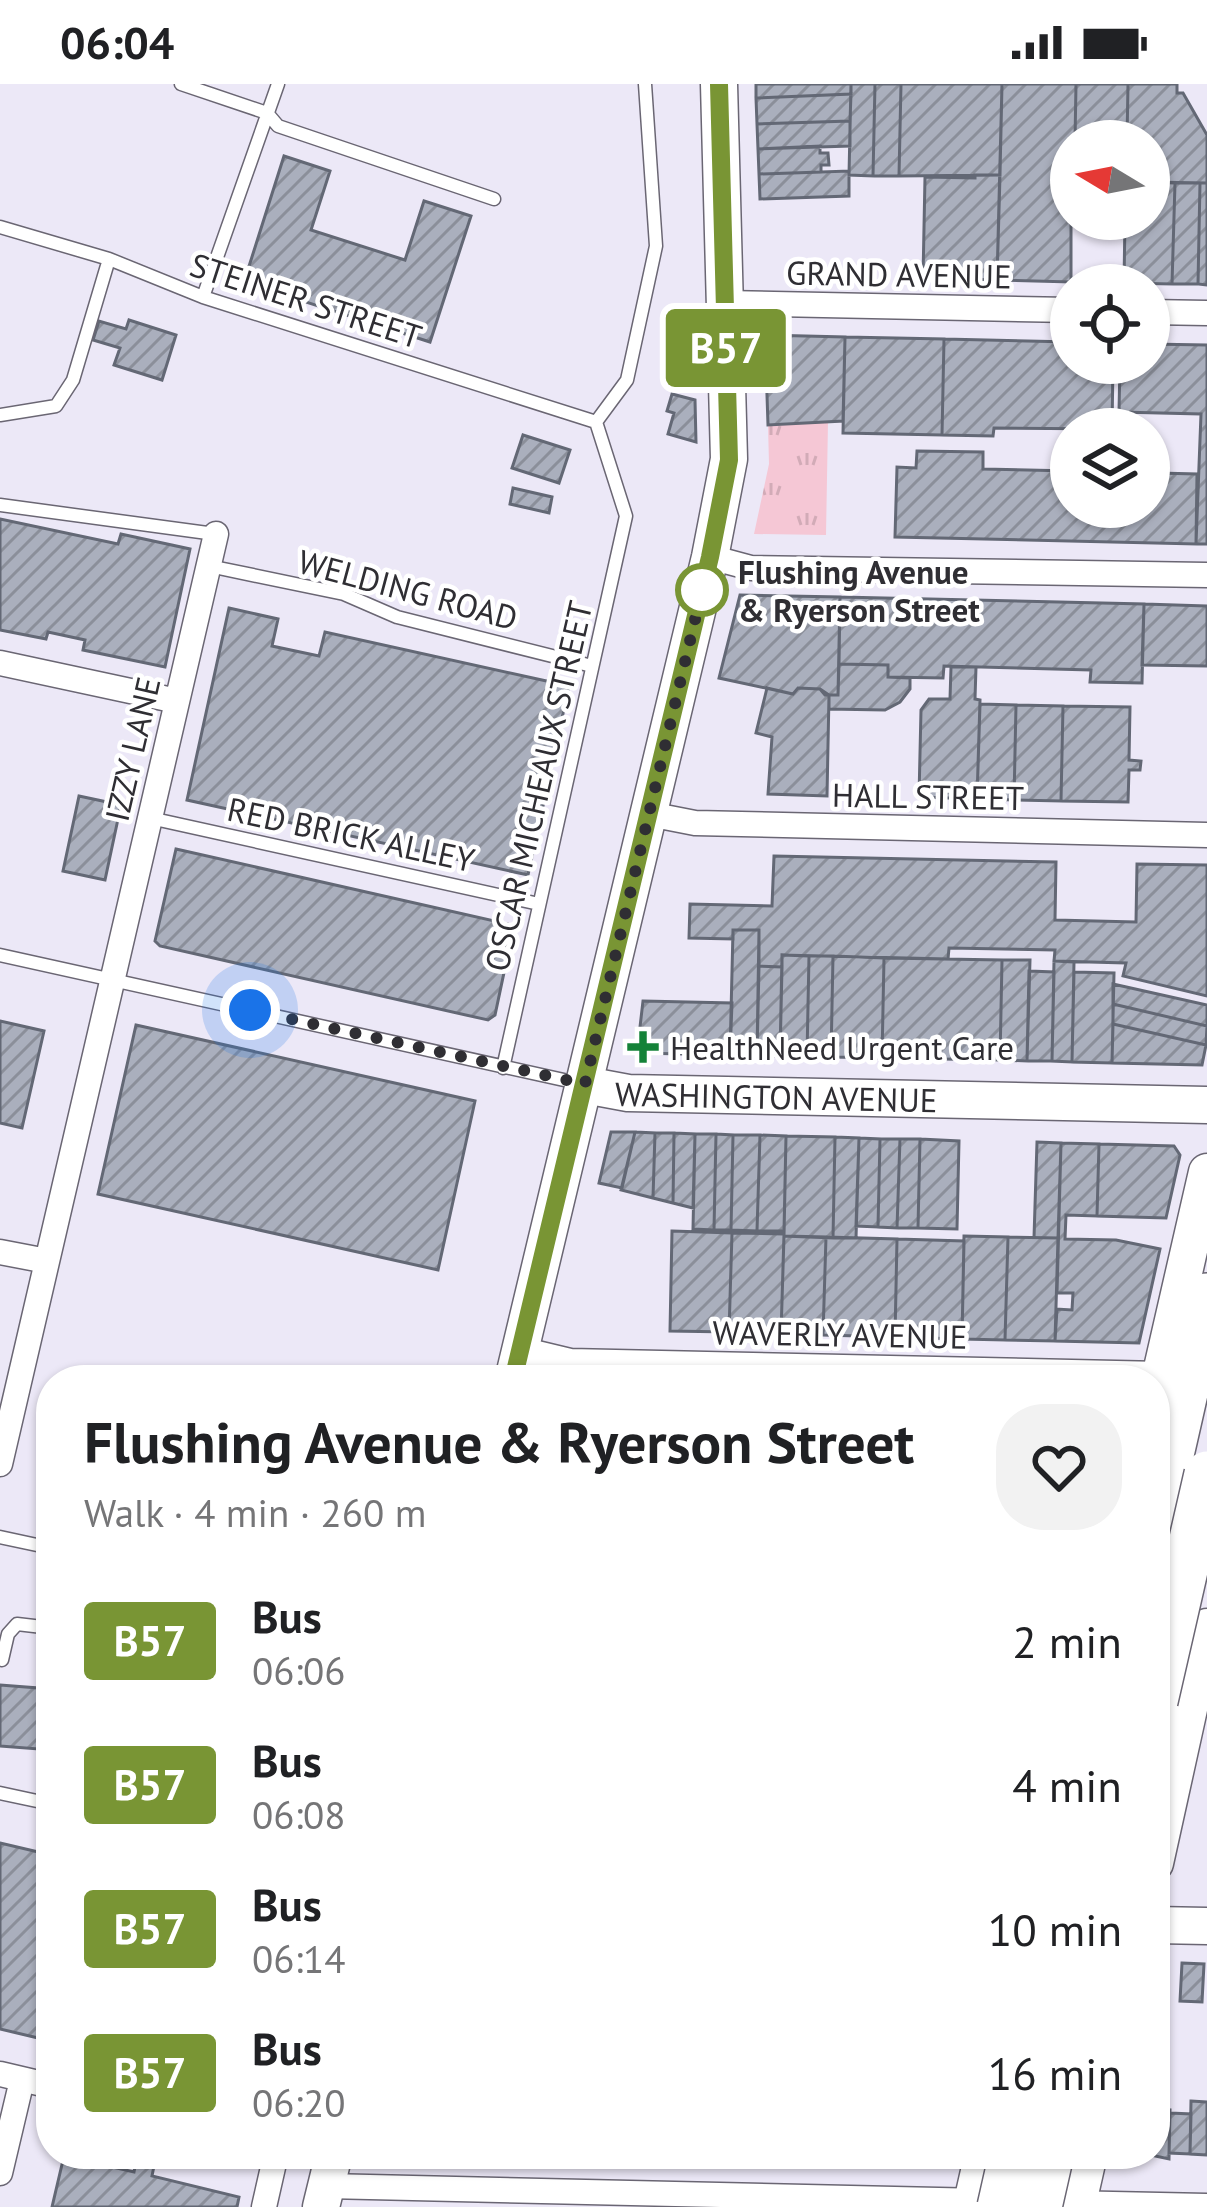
<!DOCTYPE html>
<meta charset="utf-8">
<style>
:root{--surface:#fff;--page:#f2f2f2;--text:#202124;--muted:#757577}
body{margin:0;font-family:"PT Sans",sans-serif;background:var(--page);color:var(--text);height:100vh;display:flex;flex-direction:column;font-size:45px;white-space:nowrap}
*{box-sizing:border-box;margin:0}
p{font-size:39px;color:var(--muted)}
.icon{flex:none;width:66px;height:66px;fill:none;stroke:currentColor;stroke-width:2;stroke-linecap:round;stroke-linejoin:round}
.map{position:relative;flex:1;overflow:hidden}
.drawer{position:absolute;left:36px;top:1281px;width:1134px;height:804px;display:flex;flex-direction:column;background:var(--surface);border-radius:48px;box-shadow:0 3px 9px #0004}
.drawer>*{flex:none}
.badge{padding:0 24px;border-radius:9px;font-size:42px;line-height:78px}
.needle{width:78px;rotate:280deg}
.fabs{position:absolute;left:1050px;top:36px;display:grid;gap:24px}
.fabs a{display:grid;place-items:center;width:120px;height:120px;border-radius:50%;background:var(--surface);box-shadow:0 3px 9px #0004;font-size:60px}
.you{position:absolute;width:60px;height:60px;margin:-30px;border:9px solid #fff;border-radius:50%;background:#1a73e8;box-shadow:0 0 0 18px #1a73e833}
.map>.badge{position:absolute;translate:-50% -50%;box-shadow:0 0 0 6px #fff}
.round{display:grid;place-items:center;flex:none;width:126px;height:126px;border-radius:48px;background:var(--page)}
.summary{display:flex;align-items:center;justify-content:space-between;height:204px;padding:0 48px}
h1{font-size:57px;font-weight:700;line-height:90px}
ul{padding:0;list-style:none}
li{display:flex;align-items:center;gap:36px;height:144px;padding:0 48px}
li div{flex:1}
li b{display:block;font-size:45px}
li em{font-style:normal}
li .badge{min-width:132px;font-weight:700;text-align:center}
.status{display:flex;justify-content:space-between;align-items:center;height:84px;padding:0 60px;background:var(--surface);direction:ltr}
.status svg{height:33px;fill:currentColor}
.map>svg:first-child{display:block}
.grass{fill:url(#grass-tufts)}
.building{fill:url(#building-hatch);stroke:#636875;stroke-width:3}
.lines{fill:none;stroke-linecap:round;stroke-linejoin:round}
.service-casing{stroke:#6a6673;stroke-width:15}
.minor-casing{stroke:#6a6673;stroke-width:27}
.secondary-casing{stroke:#6a6673;stroke-width:39}
.motorway-casing{stroke:#6a6673;stroke-width:48}
.service{stroke:#fff;stroke-width:12}
.minor{stroke:#fff;stroke-width:24}
.secondary{stroke:#fff;stroke-width:36}
.motorway{stroke:#fff;stroke-width:45}
.motorway-bridge-casing{stroke:#6a6673;stroke-width:48;stroke-linecap:butt}
.motorway-bridge{stroke:#fff;stroke-width:45}
.line-casing{stroke:#fff;stroke-width:27}
.line{stroke:#799534;stroke-width:18}
.walk{stroke:#2f2e33;stroke-width:12;stroke-dasharray:0 21.6}
.stop-dot{fill:#fff;stroke:#799534;stroke-width:6}
.poi-dot{fill:#148238;stroke:#fff;stroke-width:4.5}
.labels{text-anchor:middle;dominant-baseline:central;stroke-width:9;stroke-linejoin:round;paint-order:stroke}
.street-label{font-size:33px;fill:#2f2e33;stroke:#fff}
.stop-label{font-size:33px;font-weight:bold;fill:#2f2e33;stroke:#fff;text-anchor:start}
.poi-label{font-size:33px;fill:#2f2e33;stroke:#fff;text-anchor:start}
</style>
<div class="status"><b>06:04</b><svg viewBox="0 0 49 12"><path d="M0 12V9h3v3zM5 12V6h3v6zM10 12V3h3v9zM15 12V0h3v12zM26 1h20v11H26zM47 4h2v5h-2z"/></svg></div>
<div class="map">
<svg width="1207" height="2123" viewBox="0 0 1207 2123">
<defs>
<pattern id="grass-tufts" width="24" height="20" patternUnits="userSpaceOnUse" patternTransform="scale(3)"><rect width="24" height="20" fill="#f5c7d5"/><path d="M3 7l-1-3M5 7V3M7 7l1-3M15 17l-1-3M17 17v-4M19 17l1-3" fill="none" stroke="#d2abb7"/></pattern>
<pattern id="building-hatch" width="6" height="6" patternUnits="userSpaceOnUse" patternTransform="scale(3)"><rect width="6" height="6" fill="#aaafbd"/><path d="M-1 1l2-2M0 6l6-6M5 7l2-2" fill="none" stroke="#8b8f9a"/></pattern>
</defs>
<rect width="100%" height="100%" fill="#ece8f7"/>
<!-- grass -->
<path class="grass" d="M828 338 826 451 754 450 769 380 768 341Z"/>
<!-- building -->
<path class="building" d="M756 0H851V10L756 14Z
M851 0H875L873 92 849 91Z
M875 0H901L899 92H873Z
M901 0H1002L1000 91 899 92Z
M1002 0H1076L1075 57H1071V198L997 196Z
M1076 0H1128L1127 57H1075Z
M1128 0H1177V9H1183L1207 51V99L1149 98V57H1127Z
M851 10 850 37 757 40 756 14Z
M850 37V62L758 65 757 40Z
M820 62V69H828L829 81H821V88L759 90 758 65Z
M284 72 330 87 311 146 405 176 424 117 471 132 430 258 244 198Z
M849 87V112L760 115 759 90Z
M975 91H1000L997 196 923 194 925 93 975 94Z
M1149 98 1175 99 1172 200 1124 199 1125 135H1149Z
M1175 99H1200L1198 200H1172Z
M1200 99H1207V201L1198 200Z
M129 236 176 251 162 296 114 281 120 264 93 256 99 237 126 245Z
M765 251 845 253 843 337 768 341Z
M845 253 944 255 942 351 843 349Z
M944 255 1071 258V279H1113L1112 345 994 344 993 352 942 351Z
M1149 260 1207 261V460H1196L1201 330 1119 328 1120 279H1149Z
M672 310 695 316 696 358 668 350 674 329 667 327Z
M523 351 570 366 559 399 512 384Z
M917 367 983 368V385L1071 387V423H1149V372H1158V389L1197 390 1196 460 895 453 897 383 916 384Z
M513 404 552 413 549 429 510 420Z
M0 435 118 460 121 450 190 465 165 583 83 566 85 556 48 548 46 555 0 546Z
M740 511 840 513 838 611H825L820 605 798 604 793 610 719 594Z
M840 513 1144 520 1142 599 1090 598 1091 586 944 582 943 594 888 593V581L839 580Z
M1144 520 1207 522V582L1142 581Z
M229 524 278 535 272 562 319 572 325 548 569 602 528 791 187 716Z
M839 580 888 581V593L910 594V605L900 618 885 626 829 625V611H838Z
M951 583H976L975 615 980 616 977 715 919 713 921 626 929 615H950Z
M767 604 793 610 798 604 820 605 829 611 827 712 768 710 772 653 756 649Z
M980 620 1016 621 1014 716 977 715Z
M1016 621 1063 622 1061 717 1014 716Z
M1063 622 1130 623 1129 676 1141 677 1140 686H1129L1128 718 1061 717Z
M79 712 121 721 105 796 63 787Z
M176 765 508 840 513 846 495 931 488 936 160 862 155 857Z
M774 772 1056 778 1055 836 1136 838 1137 780 1207 781V912L1123 892 1126 879 1054 877 1055 866 949 864 948 875 782 871V883L759 882V846H733V855L689 854 690 820 772 822Z
M733 846H759L757 971H730Z
M782 871 809 872 807 972H780Z
M809 872H833L831 973 807 972Z
M833 872 884 874 882 974 831 973Z
M884 874 1002 876 1000 976 882 974Z
M1002 876H1030L1027 977 1000 976Z
M1054 877 1074 878 1072 978 1052 977Z
M759 882 782 883 780 972 757 971Z
M1029 887 1054 888 1052 977H1027Z
M1074 888 1114 889 1112 979 1072 978Z
M1113 900 1207 921V942L1113 920Z
M643 917 732 919 730 971 637 969Z
M1113 920 1207 942 1206 961 1113 940Z
M0 937 44 947 22 1044 0 1039Z
M1113 940 1206 961 1202 981 1112 979Z
M136 941 475 1017 438 1186 98 1110Z
M611 1048H635L622 1104 599 1099Z
M635 1048 655 1049 653 1114 621 1106Z
M655 1049H674L673 1119 653 1114Z
M674 1049 695 1050 693 1124 673 1119Z
M695 1050H716L714 1146 693 1145Z
M716 1050 733 1051 731 1146H714Z
M733 1051H760L757 1147 731 1146Z
M760 1051 786 1052 784 1147H757Z
M786 1052 835 1053 833 1154 784 1152Z
M835 1053 859 1054 856 1154H833Z
M859 1054 880 1055 878 1143 856 1142Z
M880 1055H900L897 1144 878 1143Z
M900 1055H920L918 1144H897Z
M920 1055 959 1057 957 1145 918 1144Z
M1037 1058 1061 1059 1058 1154H1034Z
M1061 1059 1099 1060 1097 1132 1066 1131 1065 1155 1116 1156 1160 1165 1139 1259 1055 1257 1057 1225 1072 1226 1073 1209H1057Z
M1099 1060 1174 1062 1180 1071 1166 1134 1097 1132Z
M672 1147 732 1149 729 1248 670 1247Z
M732 1149 784 1150 781 1250 729 1248Z
M784 1152 826 1153 823 1251 781 1250Z
M964 1152 1008 1153 1005 1256 962 1255Z
M826 1153 897 1155 895 1253 823 1251Z
M1008 1153 1058 1154 1055 1257 1005 1256Z
M897 1155 964 1157 962 1255 895 1253Z
M0 1601 51 1605V1666L0 1662Z
M0 1759 51 1771V1957L0 1945Z
M1182 1879 1204 1880 1202 1918 1180 1917Z
M1191 2017 1207 2018V2071L1190 2070Z
M1156 2025 1170 2026 1169 2075 1146 2070H1155Z
M1170 2029 1191 2030 1190 2070 1169 2069Z
M756 2070H908V2074Z
M64 2072 134 2088 136 2078 154 2082 152 2092 239 2113 237 2123H52Z"/>
<g class="lines">
<!-- service casing -->
<g class="service-casing">
<path id="service" d="M181 0 267 29 278 42 494 115
M0 143 109 175 203 213 596 338
M203 213 278 0
M0 331 56 322 73 296 109 175
M596 338 627 296 656 162 645 0
M0 421 215 450
M209 482 344 510 397 533 592 582
M150 734 539 820
M0 871 564 996
M503 984 626 432 596 338
M0 1453 51 1464
M2 1576 8 1550 17 1540 51 1544
M0 1709 51 1720"/>
</g>
<!-- minor casing -->
<g class="minor-casing">
<path id="minor" d="M725 219 1071 226
M1149 228 1207 229
M710 473 751 484 1207 491
M0 579 177 617
M649 730 695 739 1207 751
M0 1168 47 1177
M520 1265 570 1277 1161 1290
M0 1380 216 450
M0 1990 51 2002
M0 2089 22 1996
M326 2102 983 2117
M1066 2119 1207 2122
M264 2123 276 2070"/>
</g>
<!-- secondary casing -->
<g class="secondary-casing">
<g id="secondary">
<path id="s1" d="M585 1001 628 1009 1207 1021"/>
<path d="M513 1296 710 473 729 375 719 0"/>
<path d="M1155 1315 1207 1088"/>
<path d="M1155 1779 1207 1543"/>
<path d="M1155 1841 1207 1842"/>
<path d="M321 2123 334 2070"/>
<path d="M971 2123 983 2070"/>
<path d="M1077 2123 1089 2070"/>
</g>
</g>
<!-- motorway casing -->
<g class="motorway-casing">
<path id="motorway" d="M1155 1441 1207 1212"/>
</g>
<!-- service -->
<use href="#service" class="service"/>
<!-- minor -->
<use href="#minor" class="minor"/>
<!-- secondary -->
<use href="#secondary" class="secondary"/>
<!-- motorway -->
<use href="#motorway" class="motorway"/>
<!-- motorway-bridge casing -->
<g class="motorway-bridge-casing">
<path id="motorway-bridge" d="M1155 1617 1207 1390
M1000 2123 1012 2070
M1039 2123 1051 2070"/>
</g>
<!-- motorway-bridge -->
<use href="#motorway-bridge" class="motorway-bridge"/>
</g>
<g class="lines">
<!-- line casing -->
<g class="line-casing">
<path id="line" d="M513 1296 710 473 729 376 719 0"/>
</g>
<!-- line -->
<use href="#line" class="line"/>
<!-- walk -->
<path class="walk" d="M250 926 585 1000 702 506"/>
</g>
<!-- markers -->
<circle class="stop-dot" cx="702" cy="506" r="24"/>
<path class="poi-dot" d="M637 945h12v12h12v12h-12v12h-12v-12h-12v-12h12z"/>
<g class="labels">
<!-- street labels -->
<g class="street-label">
<text transform="translate(899 190) rotate(1)">GRAND AVENUE</text>
<text transform="translate(306 216) rotate(18)">STEINER STREET</text>
<text transform="translate(408 505) rotate(15)">WELDING ROAD</text>
<text transform="translate(132 665) rotate(-77)">IZZY LANE</text>
<text transform="translate(538 702) rotate(-77)">OSCAR MICHEAUX STREET</text>
<text transform="translate(928 712) rotate(1)">HALL STREET</text>
<text transform="translate(351 750) rotate(12)">RED BRICK ALLEY</text>
<text stroke="none"><textPath href="#s1" startOffset="192">WASHINGTON AVENUE</textPath></text>
<text transform="translate(840 1250) rotate(1)">WAVERLY AVENUE</text>
</g>
<!-- stop labels -->
<g class="stop-label">
<text x="738" y="487">Flushing Avenue<tspan x="738" dy="38">&amp; Ryerson Street</tspan></text>
</g>
<!-- poi labels -->
<g class="poi-label">
<text x="670" y="963">HealthNeed Urgent Care</text>
</g>
</g>
</svg>
<div class="fabs">
<a><svg class="needle" viewBox="-14 -14 28 28"><path d="M0-13l5 13h-10z" fill="#e53935"/><path d="M0 13l5-13h-10z" fill="#757577"/></svg></a>
<a><svg class="icon" aria-label="locate" viewBox="0 0 24 24"><circle cx="12" cy="12" r="6"/><path d="M12 2v4M12 18v4M2 12h4M18 12h4"/></svg></a>
<a><svg class="icon" aria-label="layers" viewBox="0 0 24 24"><path d="M12 4l9 5-9 5-9-5zM3 14l9 5 9-5"/></svg></a>
</div>
<div class="you" style="left:250px;top:926px"></div>
<b class="badge" style="left:726px;top:264px;background:#799534;color:#fff">B57</b>
<section class="drawer">
<div class="summary"><div><h1>Flushing Avenue &amp; Ryerson Street</h1><p>Walk · 4 min · 260 m</p></div><a class="round"><svg class="icon" aria-label="heart" viewBox="0 0 24 24"><path d="M12 20l-8-8c-3-5 5-10 8-4 3-6 11-1 8 4z"/></svg></a></div>
<ul>
<li><span class="badge" style="background:#799534;color:#fff">B57</span><div><b>Bus</b><p>06:06</p></div><em>2 min</em></li>
<li><span class="badge" style="background:#799534;color:#fff">B57</span><div><b>Bus</b><p>06:08</p></div><em>4 min</em></li>
<li><span class="badge" style="background:#799534;color:#fff">B57</span><div><b>Bus</b><p>06:14</p></div><em>10 min</em></li>
<li><span class="badge" style="background:#799534;color:#fff">B57</span><div><b>Bus</b><p>06:20</p></div><em>16 min</em></li>
</ul>
</section>
</div>
